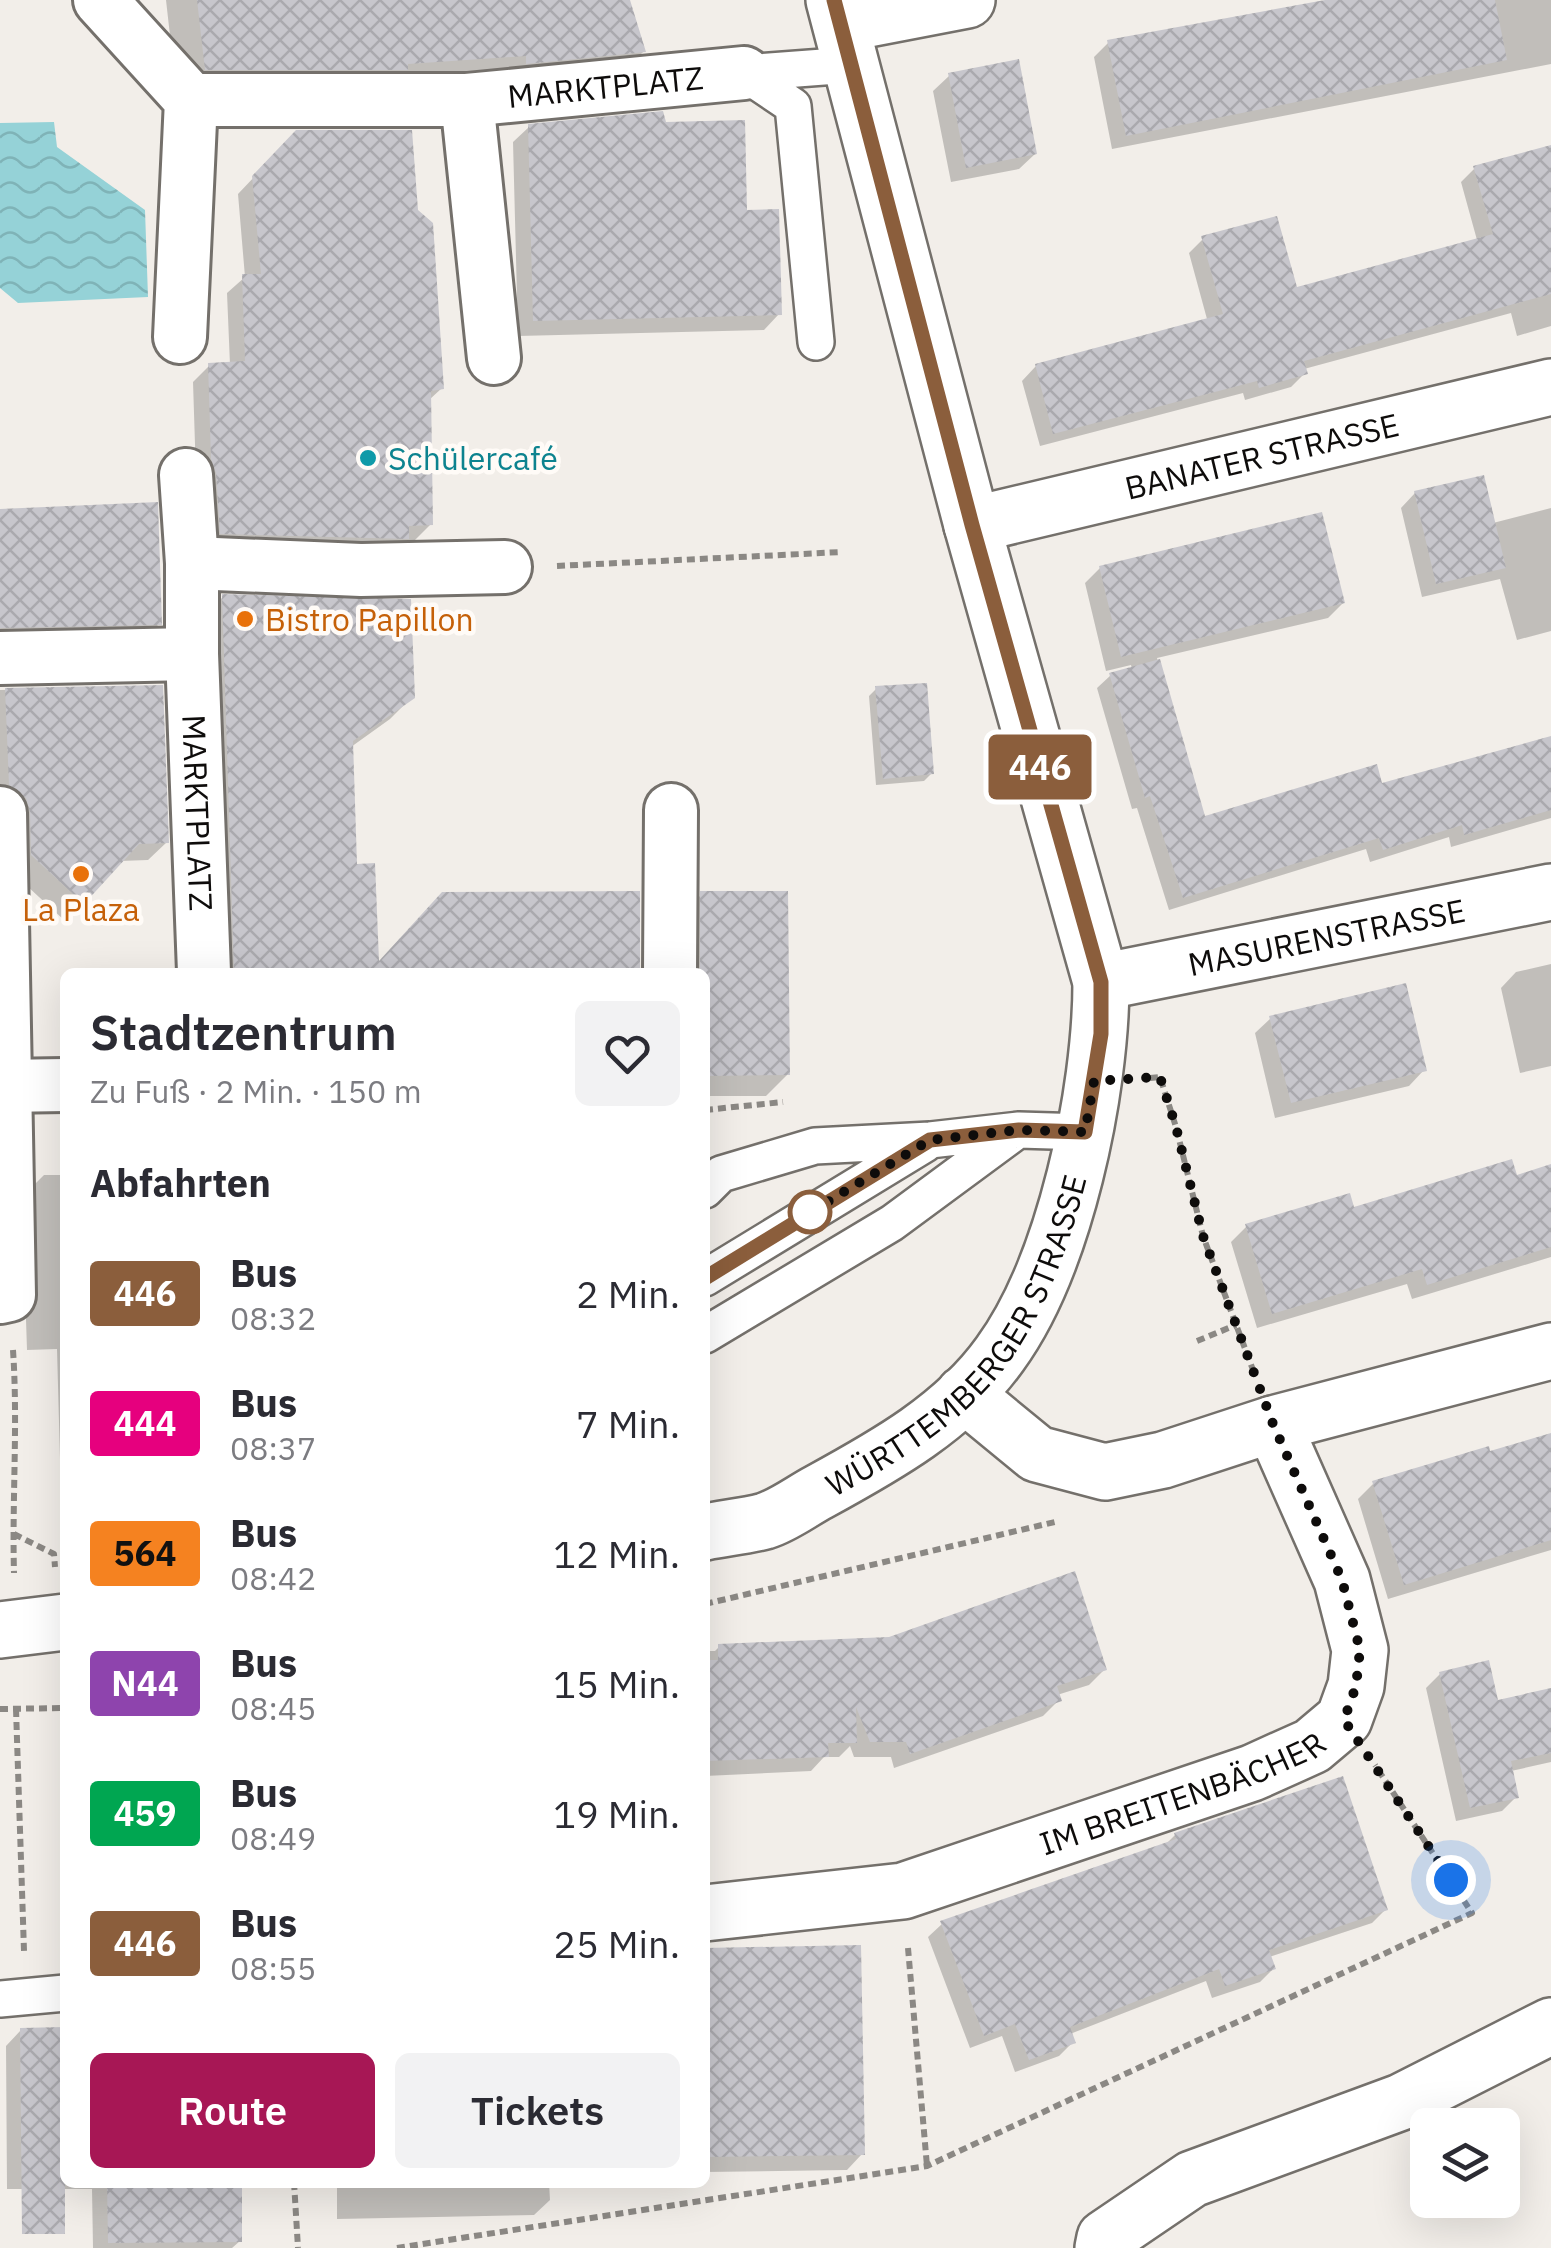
<!DOCTYPE html>
<html lang="de">
<meta charset="utf-8">
<style>
:root{--surface:#fff;--page:#f2f2f3;--text:#2b2b33;--muted:#7c7c81;--accent:#a71755}
body{margin:0;font-family:"IBM Plex Sans",sans-serif;background:var(--page);color:var(--text);height:100vh;display:flex;flex-direction:column;font-size:38px;white-space:nowrap}
*{box-sizing:border-box;margin:0}
p{font-size:32px;color:var(--muted)}
.icon{flex:none;width:55px;height:55px;fill:none;stroke:currentColor;stroke-width:2;stroke-linecap:round;stroke-linejoin:round}
.map{position:relative;flex:1;overflow:hidden}
.panel{position:absolute;left:60px;top:968px;width:650px;height:1220px;display:flex;flex-direction:column;background:var(--surface);border-radius:15px;box-shadow:0 10px 40px #0002}
.panel>*{flex:none}
.badge{padding:0 20px;border-radius:8px;font-size:35px;line-height:65px}
.buttons{position:absolute;left:1410px;top:2108px;display:grid;gap:20px}
.buttons a{display:grid;place-items:center;width:110px;height:110px;border-radius:15px;background:var(--surface);box-shadow:0 10px 40px #0002;font-size:50px}
.you{position:absolute;width:50px;height:50px;margin:-25px;border:8px solid #fff;border-radius:50%;background:#1a73e8;box-shadow:0 0 0 15px #1a73e833}
.map>.badge{position:absolute;translate:-50% -50%;box-shadow:0 0 0 5px #fff}
h2{padding:0 30px;font-size:38px;line-height:90px}
.round{display:grid;place-items:center;flex:none;width:105px;height:105px;border-radius:15px;background:var(--page)}
.summary{display:flex;align-items:center;justify-content:space-between;height:170px;padding:0 30px}
h1{font-size:48px;font-weight:600;line-height:75px}
.primary-button{display:flex;gap:20px;margin-top:auto;padding:20px 30px}
.primary-button a{flex:1;height:115px;border-radius:15px;background:var(--accent);color:#fff;font-size:40px;font-weight:600;line-height:115px;text-align:center}
.primary-button a+a{background:var(--page);color:var(--text)}
ul{padding:0;list-style:none}
li{display:flex;align-items:center;gap:30px;height:130px;padding:0 30px}
li div{flex:1}
li b{display:block;font-size:38px}
li em{font-style:normal}
li .badge{min-width:110px;font-weight:700;text-align:center}
.map>svg:first-child{display:block}
.water{fill:url(#water-waves)}
.shadow{fill:#0003}
.building{fill:url(#building-cross-hatch)}
.lines{fill:none;stroke-linecap:round;stroke-linejoin:round}
.service-casing{stroke:#74706b;stroke-width:40}
.pedestrian-casing{stroke:#74706b;stroke-width:58}
.minor-casing{stroke:#74706b;stroke-width:60}
.path{stroke:#8b8884;stroke-width:6;stroke-dasharray:8 5;stroke-linecap:butt}
.service{stroke:#fff;stroke-width:35}
.pedestrian{stroke:#fff;stroke-width:52}
.minor{stroke:#fff;stroke-width:55}
.line-casing{stroke:#fff;stroke-width:22}
.line{stroke:#8b5e3c;stroke-width:15}
.walk{stroke:#0e0c0b;stroke-width:10;stroke-dasharray:0 18}
.culture-dot{fill:#0f9aa8;stroke:#fffbf7;stroke-width:4}
.food-dot{fill:#e8710a;stroke:#fffbf7;stroke-width:4}
.stop-dot{fill:#fff;stroke:#8b5e3c;stroke-width:5}
.labels{text-anchor:middle;dominant-baseline:central;stroke-width:9;stroke-linejoin:round;paint-order:stroke}
.street-label{font-size:32px;fill:#0e0c0b;stroke:#fffbf7}
.culture-label{font-size:32px;fill:#0d838f;stroke:#fffbf7;text-anchor:start}
.food-label{font-size:32px;fill:#c56008;stroke:#fffbf7;text-anchor:start}
</style>
<div class="map">
<svg width="1551" height="2248" viewBox="0 0 1551 2248">
<defs>
<pattern id="water-waves" width="16" height="10" patternUnits="userSpaceOnUse" patternTransform="scale(2.5)"><rect width="16" height="10" fill="#95d2d7"/><path d="M0 5q4-4 8 0t8 0" fill="none" stroke="#7fb3b7"/></pattern>
<pattern id="building-cross-hatch" width="8" height="8" patternUnits="userSpaceOnUse" patternTransform="scale(2.5)"><rect width="8" height="8" fill="#c7c6cc"/><path d="M0 0l8 8M0 8l8-8" fill="none" stroke="#aaa9ae"/></pattern>
</defs>
<rect width="100%" height="100%" fill="#f2eee9"/>
<!-- water -->
<path class="water" d="M54 122 57 147 145 210 148 297 18 303 0 288V123Z"/>
<!-- shadow -->
<path class="shadow" d="M166 0H628L643 52 614 81 177 98Z
M1338 0H1551V64L1112 149 1094 57 1109 42Z
M949 76 1035 154 1019 169 951 182 933 91Z
M665 124 745 213 779 314 764 330 518 336 513 142 529 127Z
M297 132 415 211 442 388 429 400 431 524 415 540 404 541 391 554 205 549 196 476 193 382 209 366 230 365 227 293 245 277 238 194Z
M1551 162V326L1517 336 1511 313 1304 369 1305 373 1291 387 1245 400 1243 393 1040 446 1022 381 1036 366 1207 319 1189 253 1203 239 1295 290 1477 240 1461 182 1475 168Z
M1415 493 1493 523 1551 508V631L1517 640 1500 579 1422 597 1401 508Z
M0 512 159 624 141 642 0 645Z
M1100 568 1343 603 1328 618 1157 658 1203 819 1381 786 1551 739V818L1451 847 1449 837 1370 862 1366 849 1169 910 1137 808 1132 809 1097 688 1111 675 1132 669 1131 665 1106 671 1085 583Z
M223 597 412 697 390 719 351 747 355 867 377 965 638 893V972H213L201 618Z
M161 687 167 842 148 860 120 861 64 920 14 874 0 809V690Z
M876 689 932 773 924 781 876 785 869 696Z
M702 894 788 1074 766 1096H705V972H679L680 916Z
M1551 964V1066L1520 1073 1501 988 1516 972Z
M1271 1018 1424 1070 1409 1086 1275 1118 1255 1033Z
M1551 1167V1257L1412 1299 1407 1284 1257 1328 1231 1242 1246 1227 1352 1210 1515 1178Z
M44 1175H65V1496H61L57 1349 27 1350 22 1197Z
M1551 1436V1550L1388 1599 1358 1499 1374 1483Z
M719 1647 1105 1669 1089 1685 1057 1695 1059 1700 1043 1716 894 1768 891 1757H854L850 1746 839 1757H824L811 1771 705 1776V1651H715Z
M1440 1674 1496 1703 1551 1691V1762L1511 1771 1516 1797 1502 1811 1456 1821 1426 1688Z
M1175 1835 1386 1909 1372 1923 1269 1957 1273 1969 1260 1982 1212 1998 1206 1981 1070 2034 1073 2042 1059 2056 1015 2072 1002 2036 970 2048 928 1937 942 1924 1165 1845Z
M705 1950 862 2154 847 2170 705 2172Z
M21 2030H65V2182H239L240 2241 232 2248H93L92 2189H7L6 2046Z
M337 2182H549L550 2200 534 2215 337 2219Z"/>
<!-- building -->
<path class="building" d="M197 0H630L646 52 526 64V56L408 64V70H205Z
M1325 0H1495L1507 60 1126 136 1107 40Z
M1019 59 1037 154 966 168 948 73Z
M663 111 666 122 745 120 747 210 779 209 782 315 533 321 528 124Z
M296 130H412L418 210 433 223 444 389 431 391 433 525 409 526V539L220 534 216 473 211 459 208 363 245 361 242 274H261L252 176Z
M1551 145V294L1304 361 1308 374 1259 388 1257 381 1053 434 1035 364 1223 314 1201 236 1277 216 1297 287 1493 234 1473 166Z
M1484 475 1506 568 1436 584 1414 491Z
M158 502 162 625 0 628V509Z
M1322 512 1345 603 1121 657 1099 566Z
M222 594 411 599 415 698 353 741 357 864 375 863 379 961 442 892 640 891V972H234Z
M1160 659 1205 816 1377 764 1382 783 1551 736V810L1464 835 1462 825 1383 850 1379 838 1183 898 1150 796 1145 798 1109 673Z
M927 683 934 774 883 779 875 686Z
M163 685 169 843 139 844 84 904 31 855 30 812 26 798 9 785 5 688Z
M700 891H788L790 1075 705 1076V972H700Z
M1406 983 1427 1071 1291 1103 1269 1016Z
M1512 1159 1517 1175 1551 1164V1247L1427 1285 1422 1269 1272 1314 1245 1224 1350 1193 1354 1207Z
M1551 1433V1540L1404 1585 1372 1481 1489 1446 1490 1451Z
M1075 1571 1107 1670 1057 1686 1062 1701 910 1754 906 1742H870L856 1707 857 1743H828L829 1757 705 1761V1660H718V1644L889 1637Z
M1489 1660 1498 1700 1551 1688V1753L1511 1761 1519 1798 1470 1808 1439 1672Z
M1343 1776 1388 1910 1269 1950 1276 1969 1225 1986 1219 1969 1070 2027 1076 2043 1029 2060 1015 2024 984 2036 940 1921 1176 1839 1174 1833Z
M861 1945 865 2155 705 2157V1948Z
M65 2027V2234H22L20 2028Z
M107 2182H242V2242L108 2243Z"/>
<g class="lines">
<!-- service casing -->
<g class="service-casing">
<path id="service" d="M744 73 793 106 816 342
M744 73 850 65
M705 1190 721 1174 815 1146 930 1140 1019 1130 1085 1132
M705 1278 925 1144
M705 1335 892 1223 1018 1130
M0 1999 65 1993"/>
</g>
<!-- pedestrian casing -->
<g class="pedestrian-casing">
<g id="pedestrian">
<path d="M100 0 191 100 180 337"/>
<path id="s1" d="M191 100H467L744 73"/>
<path d="M467 100 494 358"/>
<path id="s2" d="M186 475 192 563V654L204 972"/>
<path d="M192 563 361 570 505 567"/>
<path d="M0 658 192 654"/>
<path d="M0 813 9 1295 0 1297"/>
<path d="M670 972 671 810"/>
<path d="M3 1086 65 1085"/>
</g>
</g>
<!-- minor casing -->
<g class="minor-casing">
<g id="minor">
<path d="M842 24 967 0"/>
<path id="s3" d="M972 525 1551 387"/>
<path id="s4" d="M1101 982 1551 892"/>
<path d="M964 1394 1037 1454 1105 1472 1163 1460 1273 1424 1551 1351"/>
<path id="s5" d="M705 1532C725 1528 746 1526 765 1521 784 1515 802 1501 819 1492 885 1456 955 1417 1000 1354 1065 1265 1101 1092 1101 982L972 525 834 0"/>
<path d="M0 1630 65 1622"/>
<path id="s6" d="M705 1913 903 1891 1252 1773 1312 1746 1344 1719 1356 1686 1360 1650 1342 1580 1273 1424"/>
<path d="M1103 2248 1105 2238 1192 2179 1401 2102 1551 2026"/>
</g>
</g>
<!-- path -->
<path class="path" d="M557 566 842 552
M1150 1078 1160 1077 1176 1127 1203 1236 1253 1370
M705 1110 783 1102
M1197 1341 1236 1325
M13 1350C18 1424 12 1498 14 1573
M14 1534 54 1554 55 1567
M705 1604 1059 1521
M0 1709 65 1708
M16 1709 24 1951
M908 1948 927 2166
M294 2182 298 2248
M397 2248 927 2166 1472 1913 1375 1765"/>
<!-- service -->
<use href="#service" class="service"/>
<!-- pedestrian -->
<use href="#pedestrian" class="pedestrian"/>
<!-- minor -->
<use href="#minor" class="minor"/>
</g>
<g class="lines">
<!-- line casing -->
<g class="line-casing">
<path id="line" d="M705 1278 930 1140 1019 1130 1085 1132 1101 1034V982L972 525 834 0"/>
</g>
<!-- line -->
<use href="#line" class="line"/>
<!-- walk -->
<path class="walk" d="M810 1212 804 1216 930 1140 1019 1130 1085 1132 1094 1081 1160 1077 1176 1127 1203 1236 1273 1424 1342 1580 1360 1650 1356 1686 1344 1720 1451 1880"/>
</g>
<!-- markers -->
<circle class="culture-dot" cx="368" cy="458" r="10"/>
<g class="food-dot">
<circle cx="245" cy="619" r="10"/>
<circle cx="81" cy="874" r="10"/>
</g>
<circle class="stop-dot" cx="810" cy="1212" r="20"/>
<g class="labels">
<!-- street labels -->
<g class="street-label">
<text stroke="none"><textPath href="#s1" startOffset="415">MARKTPLATZ</textPath></text>
<text stroke="none"><textPath href="#s3" startOffset="298">BANATER STRASSE</textPath></text>
<text stroke="none"><textPath href="#s2" startOffset="338">MARKTPLATZ</textPath></text>
<text stroke="none"><textPath href="#s4" startOffset="230">MASURENSTRASSE</textPath></text>
<text stroke="none"><textPath href="#s5" startOffset="340">WÜRTTEMBERGER STRASSE</textPath></text>
<text stroke="none"><textPath href="#s6" startOffset="495">IM BREITENBÄCHER</textPath></text>
</g>
<!-- culture labels -->
<g class="culture-label">
<text x="388" y="458">Schülercafé</text>
</g>
<!-- food labels -->
<g class="food-label">
<text x="265" y="619">Bistro Papillon</text>
<text x="81" y="909" text-anchor="middle">La Plaza</text>
</g>
</g>
</svg>
<div class="buttons">
<a><svg class="icon" aria-label="layers" viewBox="0 0 24 24"><path d="M12 4l9 5-9 5-9-5zM3 14l9 5 9-5"/></svg></a>
</div>
<div class="you" style="left:1451px;top:1880px"></div>
<b class="badge" style="left:1040px;top:767px;background:#8b5e3c;color:#fff">446</b>
<section class="panel">
<div class="summary"><div><h1>Stadtzentrum</h1><p>Zu Fuß · 2 Min. · 150 m</p></div><a class="round"><svg class="icon" aria-label="heart" viewBox="0 0 24 24"><path d="M12 20l-8-8c-3-5 5-10 8-4 3-6 11-1 8 4z"/></svg></a></div>
<h2>Abfahrten</h2>
<ul>
<li><span class="badge" style="background:#8b5e3c;color:#fff">446</span><div><b>Bus</b><p>08:32</p></div><em>2 Min.</em></li>
<li><span class="badge" style="background:#e6007e;color:#fff">444</span><div><b>Bus</b><p>08:37</p></div><em>7 Min.</em></li>
<li><span class="badge" style="background:#f58220;color:#111">564</span><div><b>Bus</b><p>08:42</p></div><em>12 Min.</em></li>
<li><span class="badge" style="background:#8e44ad;color:#fff">N44</span><div><b>Bus</b><p>08:45</p></div><em>15 Min.</em></li>
<li><span class="badge" style="background:#00a651;color:#fff">459</span><div><b>Bus</b><p>08:49</p></div><em>19 Min.</em></li>
<li><span class="badge" style="background:#8b5e3c;color:#fff">446</span><div><b>Bus</b><p>08:55</p></div><em>25 Min.</em></li>
</ul>
<div class="primary-button"><a>Route</a><a>Tickets</a></div>
</section>
</div>
